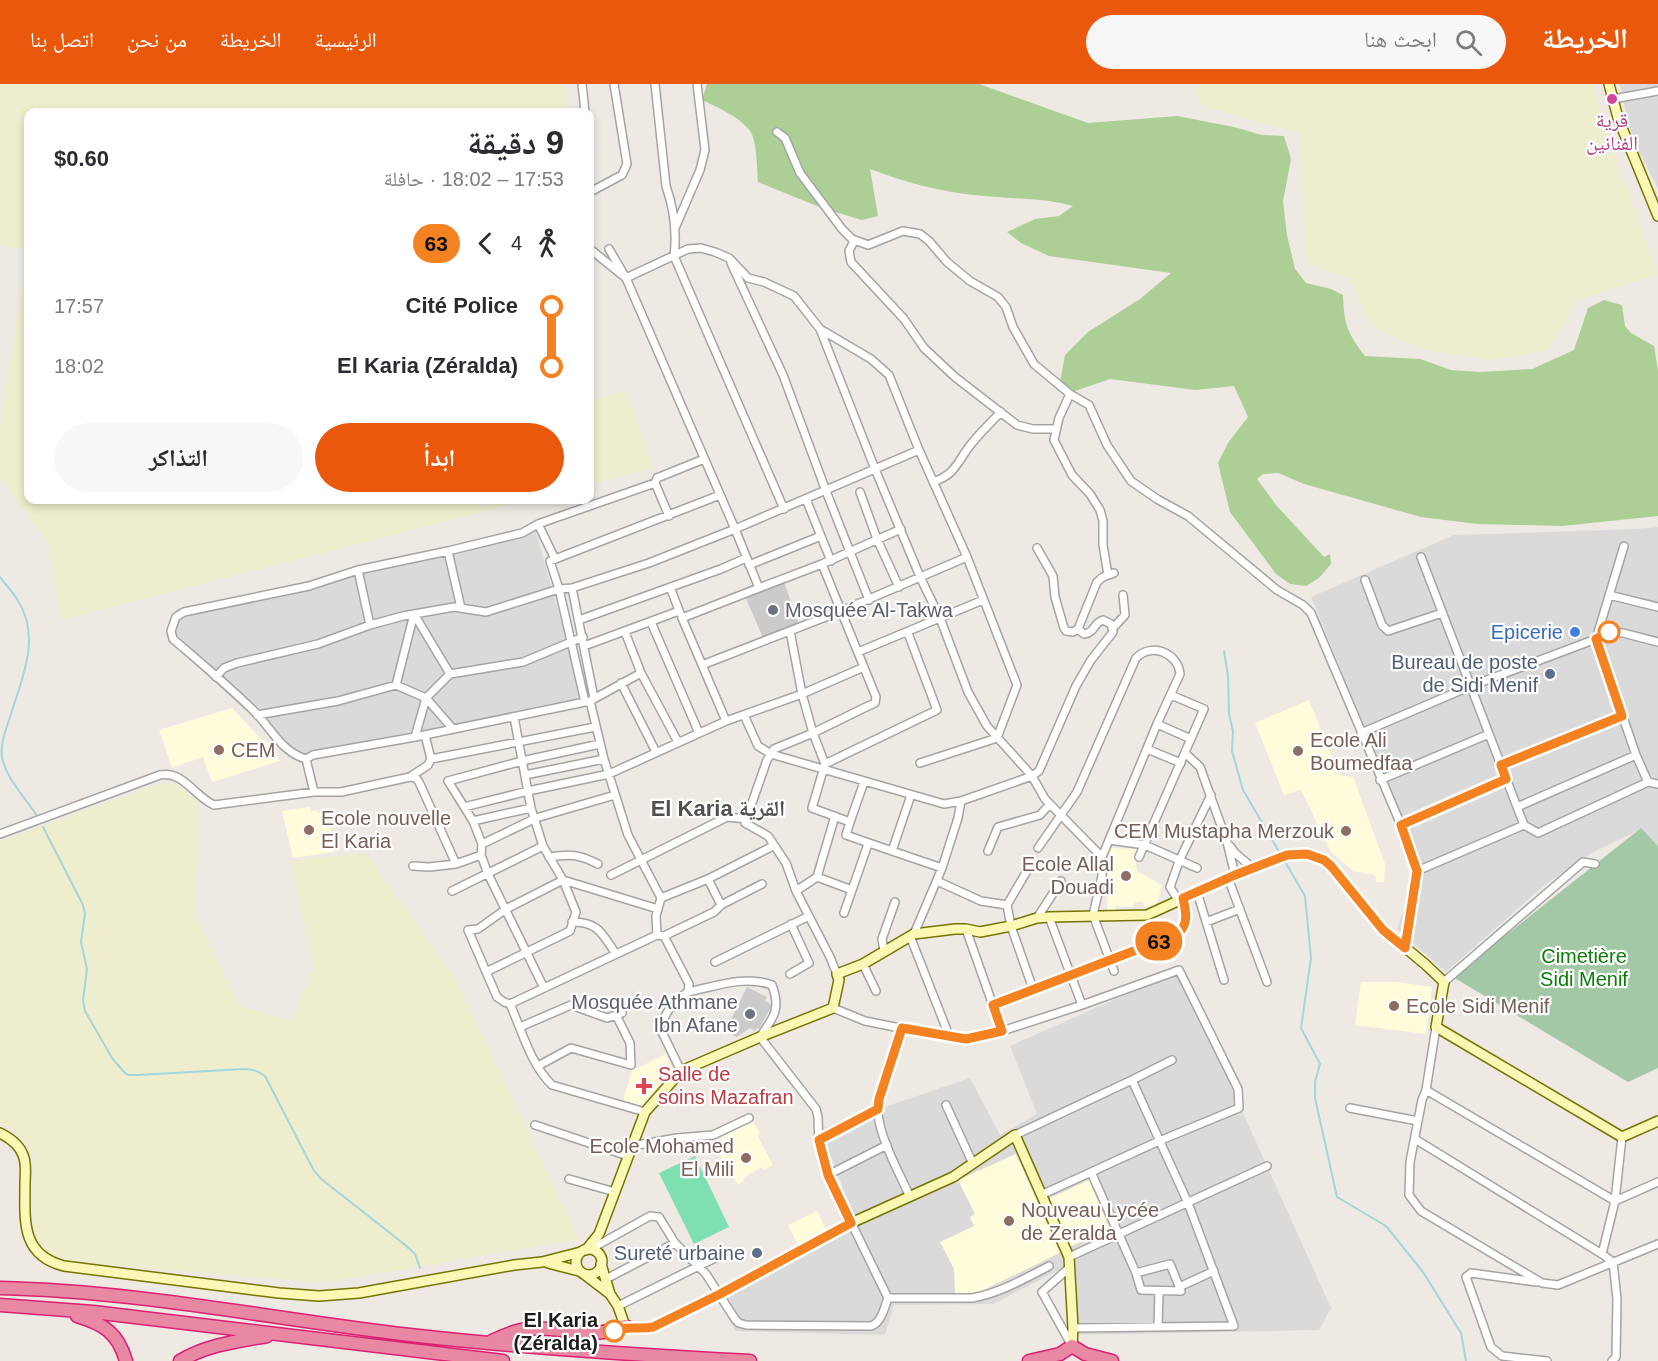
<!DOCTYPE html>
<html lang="ar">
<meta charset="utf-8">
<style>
:root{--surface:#fff;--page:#f7f7f7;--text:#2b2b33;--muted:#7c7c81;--accent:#ea580c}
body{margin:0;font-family:Arial,"Noto Naskh Arabic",sans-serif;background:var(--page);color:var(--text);direction:rtl;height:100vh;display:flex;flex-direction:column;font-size:22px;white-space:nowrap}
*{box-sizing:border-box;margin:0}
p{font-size:20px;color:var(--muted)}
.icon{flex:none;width:33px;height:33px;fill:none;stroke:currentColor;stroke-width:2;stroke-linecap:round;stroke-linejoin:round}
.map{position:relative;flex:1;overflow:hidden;direction:ltr}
.panel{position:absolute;left:24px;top:24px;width:570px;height:396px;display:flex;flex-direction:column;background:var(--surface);border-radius:12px;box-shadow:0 3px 9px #0003;direction:rtl}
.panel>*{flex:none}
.badge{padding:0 12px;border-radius:20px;font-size:21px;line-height:39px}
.map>.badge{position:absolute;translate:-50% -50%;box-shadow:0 0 0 3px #fff}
.legs{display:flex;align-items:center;gap:9px;height:66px;padding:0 30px;font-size:20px}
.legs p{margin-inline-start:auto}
.head{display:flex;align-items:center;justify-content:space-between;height:102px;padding:0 30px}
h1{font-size:33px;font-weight:700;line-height:45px}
.action{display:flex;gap:12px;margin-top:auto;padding:12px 30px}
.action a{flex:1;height:69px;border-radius:36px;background:var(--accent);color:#fff;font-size:24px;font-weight:700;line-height:69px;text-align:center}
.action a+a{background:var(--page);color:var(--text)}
ul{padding:0 30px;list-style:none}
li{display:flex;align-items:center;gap:21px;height:60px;font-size:22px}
li i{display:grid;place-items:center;width:9px;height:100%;margin:0 8px;background:currentColor}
li i::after{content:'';width:15px;height:15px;margin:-8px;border:4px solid;border-radius:50%;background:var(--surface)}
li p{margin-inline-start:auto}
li:first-child i{background:linear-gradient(#0000 50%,currentColor 0)}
li:last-child i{background:linear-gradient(currentColor 50%,#0000 0)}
header{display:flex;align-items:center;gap:36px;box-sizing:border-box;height:84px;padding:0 30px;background:var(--accent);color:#fff}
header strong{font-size:28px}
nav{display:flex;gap:33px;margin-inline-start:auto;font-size:21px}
.search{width:420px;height:54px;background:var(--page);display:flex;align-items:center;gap:15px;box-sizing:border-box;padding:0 21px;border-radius:33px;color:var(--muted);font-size:22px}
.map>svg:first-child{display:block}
.residential{fill:#dbdada}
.education{fill:#fffcdb}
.religious{fill:#cbcbcb}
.farmland{fill:#eeedcd}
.forest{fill:#accf96}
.cemetery{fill:#a3c8a5}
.pitch{fill:#7ee0b1}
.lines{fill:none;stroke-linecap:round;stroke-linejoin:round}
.stream{stroke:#a2d6dd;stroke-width:2}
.street-casing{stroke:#a4a4a4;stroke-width:10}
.secondary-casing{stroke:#747503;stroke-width:12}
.highway-casing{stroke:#dc2072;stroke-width:15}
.street{stroke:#fff;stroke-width:7}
.secondary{stroke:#fbf7b5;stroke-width:9}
.highway{stroke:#e888a3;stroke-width:12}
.line-1-casing{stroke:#fff;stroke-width:14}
.line-1{stroke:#f58220;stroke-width:9}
.hotel-dot{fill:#d1479c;stroke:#fff;stroke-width:2}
.worship-dot{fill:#6b7280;stroke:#fff;stroke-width:2}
.shop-dot{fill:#3f7fe0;stroke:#fff;stroke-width:2}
.stop-1-dot{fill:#fff;stroke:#f58220;stroke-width:3}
.service-dot{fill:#5c6f8a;stroke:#fff;stroke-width:2}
.education-dot{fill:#8d6e63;stroke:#fff;stroke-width:2}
.health-dot{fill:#e0444e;stroke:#fff;stroke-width:2}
.labels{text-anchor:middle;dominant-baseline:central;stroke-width:4.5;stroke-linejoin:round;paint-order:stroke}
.hotel-label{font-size:20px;fill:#b23c85;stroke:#fff}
.worship-label{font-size:20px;fill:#5b616d;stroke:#fff;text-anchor:start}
.shop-label{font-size:20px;fill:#366cbe;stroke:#fff;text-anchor:end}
.service-label{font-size:20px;fill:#4e5e75;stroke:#fff;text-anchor:end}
.education-label{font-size:20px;fill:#785e54;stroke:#fff;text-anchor:start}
.park-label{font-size:20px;fill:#0b7d09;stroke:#fff}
.health-label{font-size:20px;fill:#be3a42;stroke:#fff;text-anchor:start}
.stop-label{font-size:20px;font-weight:bold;fill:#1d1d1d;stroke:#fff;text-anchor:end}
.quarter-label{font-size:22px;font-weight:bold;fill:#505050;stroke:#fff}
</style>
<header>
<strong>الخريطة</strong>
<div class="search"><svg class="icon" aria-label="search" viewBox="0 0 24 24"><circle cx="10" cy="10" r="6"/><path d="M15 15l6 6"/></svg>ابحث هنا</div>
<nav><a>الرئيسية</a><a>الخريطة</a><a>من نحن</a><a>اتصل بنا</a></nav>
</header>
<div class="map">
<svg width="1658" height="1277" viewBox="0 0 1658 1277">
<rect width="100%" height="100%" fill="#efe9e3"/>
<!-- residential -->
<path class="residential" d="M1619 0H1658V105L1633 55Z
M1658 443V558L1613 549 1658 563V762L1641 745 1590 770 1542 803 1446 888 1397 845 1421 779 1311 513 1454 451 1636 445Z
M535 445 565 550 581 618 294 672 276 661 259 639 171 558 166 551 170 535 177 525 296 500 353 484Z
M1179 887 1331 1224 1319 1246 1079 1251 1063 1184 993 1220 894 1221 885 1251 735 1247 717 1211 858 1142 820 1045 970 994 1000 1051 1037 1030 1010 962Z"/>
<!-- education -->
<path class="education" d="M1309 616 1339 691 1353 693 1385 780 1384 798H1376L1375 791 1353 787 1331 768 1301 706 1284 711 1255 639Z
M232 624 262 656 268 658 280 677 212 698 203 673 172 684 159 646Z
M310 723 311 727 317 726 318 729 325 728 328 730 334 768 293 774 282 727Z
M1110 764 1139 765 1136 780 1137 787 1162 801 1157 819 1154 822 1144 823 1143 817 1133 819V823L1116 822 1115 828H1107Z
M1361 898H1397L1432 903 1426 950 1355 941Z
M666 970 673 988 643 1022 623 1016 632 987Z
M752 1036 759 1048 758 1053 773 1081 764 1086 762 1083 743 1094 744 1097 738 1101 713 1059Z
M1016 1070 1060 1169 975 1210 955 1209 954 1185 940 1158 974 1142 970 1133 975 1130 958 1096Z
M1089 1096 1109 1143 1070 1163 1049 1118 1050 1114Z
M817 1127 827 1147 798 1161 788 1141Z"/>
<!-- religious -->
<path class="religious" d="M783 495 800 543 764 556 744 510Z
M747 903 767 913 765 917 772 921 759 945 757 944 755 947 750 944 737 953 732 951 736 943 729 939Z"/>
<!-- farmland -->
<path class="farmland" d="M0 0H564L567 28H28V165L0 162Z
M1197 0H1594L1605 44 1658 190 1577 216 1548 266 1492 276 1424 266 1371 242 1350 195 1307 180 1299 49 1202 22 1194 5Z
M28 168V416H529L61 536 48 457 0 395V339Z
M627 307 653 384 590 400V315Z
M174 699 198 717 195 829 240 922 291 937 314 882 290 777 366 769 456 895 579 1155 324 1199 64 1177 54 1174 45 1167 37 1154 34 1144 33 1072 27 1060 10 1044 0 1040V757L156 701Z"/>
<!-- forest -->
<path class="forest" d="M707 0H979L1088 39 1177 32 1234 43 1262 51 1284 52 1291 75 1283 117 1287 151 1295 185 1306 199 1331 205 1343 211C1344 239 1347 249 1365 272L1420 275 1451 286 1481 288 1532 285 1574 266 1588 224 1604 216 1622 221 1625 242 1631 249 1654 262 1658 286V432L1562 442 1477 440 1421 433 1304 400 1278 389 1263 390 1257 395 1276 421 1324 473 1330 470 1331 480 1319 494 1306 502 1290 500 1276 490 1230 428 1218 379 1228 359 1248 333 1234 302 1195 306 1110 295 1075 307 1059 304 1065 271 1088 248 1140 215 1171 189 1049 172 1021 159 1007 148 1035 135 1059 132 1073 122C1045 114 1014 115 984 112 945 109 907 99 870 85L878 132 862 136 822 124 758 98C757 86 757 56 750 47 739 32 718 24 702 16Z"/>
<!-- cemetery -->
<path class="cemetery" d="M1641 744 1658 762V984L1628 998 1453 893Z"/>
<!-- pitch -->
<path class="pitch" d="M695 1072 729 1143 694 1160 659 1089Z"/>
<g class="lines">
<!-- stream -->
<path class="stream" d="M0 493C5 500 12 507 17 515 42 553 22 594 10 633 6 646 0 660 2 673 6 695 26 714 37 732
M1224 567 1228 592 1229 630 1233 647 1232 667 1243 706 1281 771
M43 743 83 821 85 830 81 858 87 885 83 916 85 927 112 974 123 987 128 991H138L244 985C253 985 258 987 265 992L313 1085 320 1094 404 1160 415 1170 420 1184
M1284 776 1305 812 1311 874 1301 944 1320 980 1315 998V1014L1337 1113 1386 1142 1423 1188 1461 1249 1466 1277"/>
<!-- street casing -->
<g class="street-casing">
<path id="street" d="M582 0 585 28
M655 0 666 102C674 125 677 148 674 172L784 425
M1613 15 1658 7
M777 48 785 54 800 89 842 145 852 155 868 161 903 147 920 150 929 157 947 178 970 197 998 213 1006 223 1013 243 1034 280 1070 310 1089 321 1107 361 1131 397 1157 415 1188 432 1277 506 1303 521 1311 529 1401 741 1417 787 1405 864
M590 108 622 91 627 80 614 0
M675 144 700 86 705 66 697 0
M854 157 849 167 851 178 904 235 924 264 955 293 1017 341 1033 345H1056
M590 165 626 194 688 165 701 164 715 168 729 174 748 194 764 198 794 212 820 245 871 275 889 291 919 366 967 473 1017 601 997 654 920 679
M609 165 626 194 735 445 759 504 822 480 876 613 875 619 866 623 813 649 774 665 767 676 745 739 768 752 786 779 796 807 830 873 837 890
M731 179 783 291 826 407 869 516
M820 245 875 385 921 495 940 534 968 608 987 642 1032 692 1045 715 1102 773V792L1093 831 1114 887
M1070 310 1059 334 1054 356 1072 391 1090 410 1100 426 1103 437V461L1108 491
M933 398C957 390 957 377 972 359 981 348 991 338 1001 328
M655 399 657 394 704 375
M860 408 877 455 899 503
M806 415 831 477
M538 440 555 475
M1624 462 1596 555 1636 671 1648 698
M1037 464 1053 492 1055 513 1064 544 1066 547 1073 548 1078 545
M448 467 522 449 538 440 655 399 669 432
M1421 473 1524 741
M822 480 901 445
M749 481 821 452
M358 486 370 541
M1365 496 1382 541 1388 547 1442 529
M670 503 680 529
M572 504 594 614
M1609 511 1658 523
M414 530 450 590
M579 536 721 485 746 474
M651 538 699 649
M1113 544 1125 531 1123 511
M790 547 802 610 864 583
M625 548 641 589 678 658
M584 562 679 527
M858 568 983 516
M702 581 841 527 967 473
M216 593 224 584 237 579 318 560 370 541 403 532 454 523 486 528 559 505 572 504 649 479 735 445 919 366
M621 599 656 668
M396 601 414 530
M426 614 453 645
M590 617 604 675 628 751 661 814 656 832 657 851 664 852 689 900 688 908C672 918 667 926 660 944L681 987
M585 618 559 505 550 477 720 411
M257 631 338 617 396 601 426 614 450 590 523 578 583 553
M744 631 758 662 771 670 944 720 961 717 1032 692 1039 687 1076 602 1091 576 1113 548 1111 540 1103 536C1093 539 1095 549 1084 550L1078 545 1097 498 1103 493 1114 489
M726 637 682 534 759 504
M1157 640 1191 655
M1361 649 1471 602 1596 555 1610 548 1623 549 1658 558
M425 651 431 675
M415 653 590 617 641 589
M600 660 522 677 448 697 473 737 482 760 481 771 488 790 544 904 657 851
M1147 665 1181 679
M1185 669 1200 683 1227 758 1235 791
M306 675 313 671 415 653 426 614
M825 680 937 626 908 549
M1501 681 1622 632
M525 691 604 675
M410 693 428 681 431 675 595 643
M1380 696 1489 650
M314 708 306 675C282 668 272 646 256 629 230 603 201 579 173 555L171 547 176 533 184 528 309 502 358 486 448 467 461 524
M911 711 892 767 942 784
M464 723 528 707 609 690 726 637 802 610 813 649 825 680 812 724 850 738 864 698
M1517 723 1636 671
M473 737 531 724
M850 738 846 751 892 767
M1401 741 1506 695
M0 750 160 691C184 687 194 712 214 721L314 708H341L410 693 416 694 419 698 456 780 481 771
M1109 756 1145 761 1197 784
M482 760 536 734 615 711
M1230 762 1235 769 1254 785
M1038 764 1077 708 1136 574C1152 558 1178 569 1180 590L1157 640 1102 773
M988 767 998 743 1040 731 1050 720
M549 773C571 770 578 770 598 780
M1139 773 1204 625 1171 611
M413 782 429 783 456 780
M1417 787 1524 741 1538 749 1648 698 1658 700
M611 791 727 733 747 735
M817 793 835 732
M1228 794 1267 898
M708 795 721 821 762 800
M937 797 981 817 1007 821 1011 842 1033 905
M452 807 543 762
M796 807 817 793 852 806
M1197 808 1224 896
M661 814 708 795 773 762
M1178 816 1170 803 1180 775 1211 711
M1007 821 1031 780
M844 829 868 760
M1049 833 1082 921
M1037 834 1061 797
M572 838C599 838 602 850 616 870
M1206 838 1240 825
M966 845 1002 947
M914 850 942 784 958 734 961 717
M664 852 714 828 721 821
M910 852 950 954
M884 867 882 855 895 818
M715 878 809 832
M863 880 876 907
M486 888 570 847 576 828 563 796 543 762 531 724 514 633
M790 890 809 879 791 840
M1444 898 1583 778 1595 780
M544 904 510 920C522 947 531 981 552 1001L645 1028
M688 908C717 902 744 891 772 901 781 925 774 933 760 953L816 1025 818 1033 819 1063 828 1091 887 1061
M510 920 504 918 497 913 468 846 478 845 506 825 563 796 658 825
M993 921 1178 850C1189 839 1186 829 1183 814
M833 924 865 937 950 954 966 955 1002 947 1082 921 1179 886 1238 1005 1239 1024 1159 1057 1041 1111
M520 943 571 921 607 934 622 929
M1436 943 1426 1006 1422 1016 1410 1078 1409 1111 1421 1127 1542 1199 1558 1201 1658 1160
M901 944C895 965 875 1009 878 1030 881 1057 899 1088 910 1113
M538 982 571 964 631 981 630 959 616 931
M1132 996 1172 976
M1426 1006 1615 1117 1658 1098
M946 1021 973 1080
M1350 1024 1418 1037
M535 1041 628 1072
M1015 1051 1132 996 1188 1119 1234 1242 1073 1244
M1415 1055 1602 1170 1615 1117 1622 1053
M819 1056 878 1025
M632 1062 677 1054 713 1051 749 1034
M1091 1088 1136 1189
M828 1091 888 1214
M569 1095 615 1108
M598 1161 650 1132 659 1133 675 1159 706 1190 735 1235 739 1239 746 1241 871 1242C882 1238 884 1224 888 1214H972C1000 1209 1024 1195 1049 1182
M1602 1170 1613 1178 1617 1215 1616 1273 1612 1277
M1069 1173 1267 1082
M1170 1180 1181 1207 1141 1206 1136 1189Z
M1070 1183 1042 1208 1072 1262
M606 1195 675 1159
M1536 1198 1471 1189 1466 1193 1491 1263 1502 1272 1547 1277
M1179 1203 1214 1187
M618 1222 723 1170
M1158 1243 1159 1207"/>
</g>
<!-- secondary casing -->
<g class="secondary-casing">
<path id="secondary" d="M1609 0 1618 34 1658 132
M0 1049C10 1054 19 1060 23 1071 27 1080 25 1090 25 1099 25 1135 20 1171 64 1182L279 1209 319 1212 359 1209 514 1181 542 1178 581 1168
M576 1178a13 13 0 1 1 26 0a13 13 0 1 1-26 0Z
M586 1166 599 1150 645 1028 681 987 760 953 833 924 839 896 837 890 863 880 914 850 955 845H966L980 848 1011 842 1037 834 1049 833 1147 831 1235 791 1287 771 1307 770 1324 776 1331 782 1384 846 1425 880 1444 898 1436 943 1622 1053 1658 1037
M548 1179 579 1187
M601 1180 610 1210 618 1222 625 1242 642 1244 653 1243 720 1210 851 1139 953 1093 1015 1051 1069 1173 1073 1244 1072 1262
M584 1190 610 1210"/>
</g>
<!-- highway casing -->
<g class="highway-casing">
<path id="highway" d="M0 1204C138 1207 273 1235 410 1251 523 1264 637 1271 750 1277
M0 1221 93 1228 503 1277
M77 1232C104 1240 118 1249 126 1277
M492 1257C503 1252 515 1246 527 1245 564 1241 586 1258 625 1242
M180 1277C206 1261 238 1257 267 1252
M1029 1277 1060 1270 1072 1262 1085 1270 1112 1277"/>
</g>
<!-- street -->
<use href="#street" class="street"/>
<!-- secondary -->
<use href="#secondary" class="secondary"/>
<!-- highway -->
<use href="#highway" class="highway"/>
</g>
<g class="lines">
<!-- line-1 casing -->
<g class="line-1-casing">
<path id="line-1" d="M614 1247C629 1241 637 1246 653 1243L720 1210 851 1139 828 1091 819 1056 878 1025 879 1015 902 944 966 955 1002 947 993 921 1178 850C1189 839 1186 829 1183 814L1235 791 1287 771 1307 770 1324 776 1331 782 1383 846 1405 864 1417 787 1401 741 1506 695 1501 681 1622 632 1596 555 1609 548"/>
</g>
<!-- line-1 -->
<use href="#line-1" class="line-1"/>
</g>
<!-- markers -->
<circle class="hotel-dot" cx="1612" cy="15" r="6"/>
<g class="worship-dot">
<circle cx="773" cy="526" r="6"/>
<circle cx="750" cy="930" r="6"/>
</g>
<circle class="shop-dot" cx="1575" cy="548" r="6"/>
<g class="stop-1-dot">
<circle cx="1609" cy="548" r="10"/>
<circle cx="614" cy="1247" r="10"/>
</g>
<g class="service-dot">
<circle cx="1550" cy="590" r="6"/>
<circle cx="757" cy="1169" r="6"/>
</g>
<g class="education-dot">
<circle cx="219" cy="666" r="6"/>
<circle cx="1298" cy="667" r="6"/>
<circle cx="309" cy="746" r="6"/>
<circle cx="1346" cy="747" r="6"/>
<circle cx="1126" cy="792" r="6"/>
<circle cx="1394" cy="922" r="6"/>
<circle cx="746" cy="1074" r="6"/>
<circle cx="1009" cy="1137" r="6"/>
</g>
<path class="health-dot" d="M641 993h6v6h6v6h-6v6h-6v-6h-6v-6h6z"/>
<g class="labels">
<!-- hotel labels -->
<g class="hotel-label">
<text x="1612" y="36">قرية<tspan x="1612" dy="23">الفنانين</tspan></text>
</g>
<!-- worship labels -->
<g class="worship-label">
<text x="785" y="526">Mosquée Al-Takwa</text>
<text x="738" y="918" text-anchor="end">Mosquée Athmane<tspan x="738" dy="23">Ibn Afane</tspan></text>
</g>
<!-- shop labels -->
<g class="shop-label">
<text x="1563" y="548">Epicerie</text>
</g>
<!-- service labels -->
<g class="service-label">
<text x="1538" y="578">Bureau de poste<tspan x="1538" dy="23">de Sidi Menif</tspan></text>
<text x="745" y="1169">Sureté urbaine</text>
</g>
<!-- education labels -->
<g class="education-label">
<text x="1310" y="656">Ecole Ali<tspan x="1310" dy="23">Boumedfaa</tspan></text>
<text x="231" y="666">CEM</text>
<text x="321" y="734">Ecole nouvelle<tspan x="321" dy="23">El Karia</tspan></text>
<text x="1334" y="747" text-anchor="end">CEM Mustapha Merzouk</text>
<text x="1114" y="780" text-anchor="end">Ecole Allal<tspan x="1114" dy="23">Douadi</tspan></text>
<text x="1406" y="922">Ecole Sidi Menif</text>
<text x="734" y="1062" text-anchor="end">Ecole Mohamed<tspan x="734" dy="23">El Mili</tspan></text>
<text x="1021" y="1126">Nouveau Lycée<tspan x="1021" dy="23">de Zeralda</tspan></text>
</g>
<!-- park labels -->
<g class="park-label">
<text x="1584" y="872">Cimetière<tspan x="1584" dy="23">Sidi Menif</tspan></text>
</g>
<!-- health labels -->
<g class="health-label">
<text x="658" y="990">Salle de<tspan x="658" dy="23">soins Mazafran</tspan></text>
</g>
<!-- stop labels -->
<g class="stop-label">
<text x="598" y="1236">El Karia<tspan x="598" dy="23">(Zéralda)</tspan></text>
</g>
<!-- quarter labels -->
<g class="quarter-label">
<text x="718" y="724">El Karia القرية</text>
</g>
</g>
</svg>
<b class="badge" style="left:1159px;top:857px;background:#f58220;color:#111">63</b>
<section class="panel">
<div class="head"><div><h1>9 دقيقة</h1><p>17:53 – 18:02 · حافلة</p></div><b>$0.60</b></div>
<div class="legs"><svg class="icon" aria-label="walk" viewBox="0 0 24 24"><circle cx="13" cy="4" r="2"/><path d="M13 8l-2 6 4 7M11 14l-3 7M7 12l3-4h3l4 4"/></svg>4<svg class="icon" aria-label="back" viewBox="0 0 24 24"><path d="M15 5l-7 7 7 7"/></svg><b class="badge" style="background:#f58220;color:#111">63</b></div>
<ul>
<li><i style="color:#f58220"></i><b>Cité Police</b><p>17:57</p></li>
<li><i style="color:#f58220"></i><b>El Karia (Zéralda)</b><p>18:02</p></li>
</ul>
<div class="action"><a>ابدأ</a><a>التذاكر</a></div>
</section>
</div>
